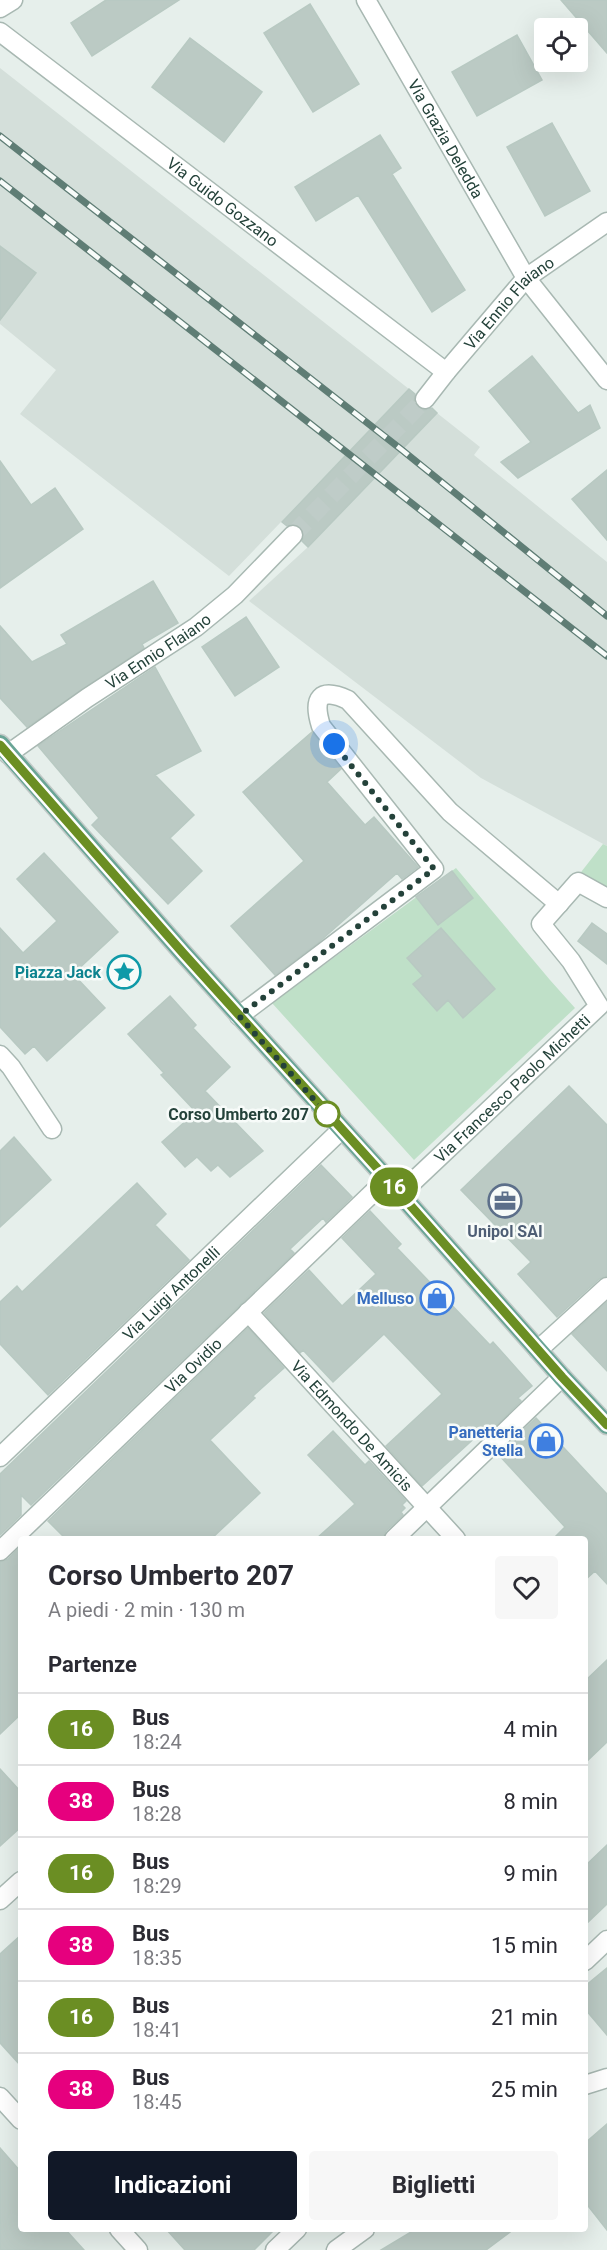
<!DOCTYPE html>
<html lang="it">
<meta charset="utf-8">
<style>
:root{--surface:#fff;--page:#f7f7f7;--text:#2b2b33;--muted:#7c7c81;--line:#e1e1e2;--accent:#111827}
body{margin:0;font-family:Roboto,sans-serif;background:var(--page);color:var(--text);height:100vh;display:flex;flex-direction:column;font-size:22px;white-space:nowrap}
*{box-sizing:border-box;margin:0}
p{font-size:20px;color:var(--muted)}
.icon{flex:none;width:33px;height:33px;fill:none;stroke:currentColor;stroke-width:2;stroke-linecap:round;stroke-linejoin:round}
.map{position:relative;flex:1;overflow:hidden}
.drawer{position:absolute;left:18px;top:1536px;width:570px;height:696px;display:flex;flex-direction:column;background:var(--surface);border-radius:6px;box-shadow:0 6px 24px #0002}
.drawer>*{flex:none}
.badge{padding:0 12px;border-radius:20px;font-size:21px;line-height:39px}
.controls{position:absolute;left:534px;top:18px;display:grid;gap:12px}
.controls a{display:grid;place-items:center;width:54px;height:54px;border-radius:6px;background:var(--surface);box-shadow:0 6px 24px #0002;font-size:30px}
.you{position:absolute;width:30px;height:30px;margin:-15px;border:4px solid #fff;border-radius:50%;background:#1a73e8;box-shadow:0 0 0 9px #1a73e833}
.map>.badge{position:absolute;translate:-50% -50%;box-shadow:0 0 0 3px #fff}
h2{padding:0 30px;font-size:22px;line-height:54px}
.round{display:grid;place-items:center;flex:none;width:63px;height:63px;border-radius:6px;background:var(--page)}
.headline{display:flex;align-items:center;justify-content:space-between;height:102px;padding:0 30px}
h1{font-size:28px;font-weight:700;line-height:45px}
.action{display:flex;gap:12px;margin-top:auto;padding:12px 30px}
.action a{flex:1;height:69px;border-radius:6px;background:var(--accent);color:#fff;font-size:24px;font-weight:700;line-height:69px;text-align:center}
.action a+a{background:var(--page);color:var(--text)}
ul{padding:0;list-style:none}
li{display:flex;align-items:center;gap:18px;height:72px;padding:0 30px;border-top:2px solid var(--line)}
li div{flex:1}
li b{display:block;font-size:22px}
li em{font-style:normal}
li .badge{min-width:66px;font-weight:700;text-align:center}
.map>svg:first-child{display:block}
.built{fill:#d4dfda}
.green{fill:#bfe0c8}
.building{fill:#bbcac4;stroke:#b8c9c2;stroke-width:1.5}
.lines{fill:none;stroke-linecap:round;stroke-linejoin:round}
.minor-tunnel{stroke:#bfccc8;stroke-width:18;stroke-dasharray:18 9;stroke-linecap:butt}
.minor-casing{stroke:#a8b8b2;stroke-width:21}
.major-casing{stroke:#c2cac8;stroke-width:21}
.minor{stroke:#fff;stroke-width:18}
.major{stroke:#6aa596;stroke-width:18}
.rail-casing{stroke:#5f7d75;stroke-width:7}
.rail{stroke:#f7fbf9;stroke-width:4.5;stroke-dasharray:14;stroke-linecap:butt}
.line-casing{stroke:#fff;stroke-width:14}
.line{stroke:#6b8e23;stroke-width:9}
.walk{stroke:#24423a;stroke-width:6;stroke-dasharray:0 10.8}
.stop-dot{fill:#fff;stroke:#6b8e23;stroke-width:3}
.labels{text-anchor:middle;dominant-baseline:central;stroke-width:5;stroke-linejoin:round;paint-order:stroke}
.street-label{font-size:16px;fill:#24423a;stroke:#f7fbf9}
.culture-label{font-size:16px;font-weight:bold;fill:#0d838f;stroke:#f7fbf9;text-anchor:end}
.stop-label{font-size:16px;font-weight:bold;fill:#24423a;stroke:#f7fbf9;text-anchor:end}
.service-label{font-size:16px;font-weight:bold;fill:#4e5e75;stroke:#f7fbf9}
.shop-label{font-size:16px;font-weight:bold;fill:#366cbe;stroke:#f7fbf9;text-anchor:end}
</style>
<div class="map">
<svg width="607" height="2250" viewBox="0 0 607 2250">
<rect width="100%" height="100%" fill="#e6efeb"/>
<!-- built -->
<path class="built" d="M0 68 409 389 229 576 20 414 56 370 0 324Z
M437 413 480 447 474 455 607 562V846L481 778 249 601 308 547Z"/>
<!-- green -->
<path class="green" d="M603 844 607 846V892L578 876Z
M456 868 550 980 575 1008 414 1160 272 1003Z"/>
<!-- building -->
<path class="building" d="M106 0H179L92 56 71 23Z
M561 0H607V53Z
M310 4 359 84 313 112 264 33Z
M517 35 542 80 477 116 452 72Z
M190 38 262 92 224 142 152 87Z
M552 123 590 191 545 216 507 147Z
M380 135 401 168 392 174 465 290 432 312 358 195 316 221 295 187Z
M0 246 36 273 0 320Z
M532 356 578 413 590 405 600 428 518 478 501 462 531 442 489 391Z
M409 389 415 394 414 403 418 407 424 410 432 408 437 413 308 547 302 541 304 532 300 527 295 524 287 526 282 522Z
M0 461 31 505 55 488 83 529 0 588Z
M607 470V540L572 499Z
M153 581 178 623 142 644 144 648 27 727 0 698V626L32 662 67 644 61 635Z
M246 617 279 667 235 696 202 647Z
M155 667 201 751 155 775 194 815 170 838 202 871 168 904 92 825 99 818 38 746Z
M312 732 341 769 327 782 365 825 374 817 418 867 402 879 397 873 319 942 275 975 231 926 304 861 243 792Z
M44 853 118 932 73 974 105 1008 47 1061 34 1046 25 1054 0 1027V928L23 953 57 921 17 879Z
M452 871 473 898 438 925 416 897Z
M592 923 607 934V964L578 941Z
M441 928 495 989 463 1018 448 1000 437 1011 413 984 423 976 407 958Z
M170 996 196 1025 193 1028 230 1067 205 1091 263 1151 230 1177 218 1165 211 1171 197 1157 185 1167 162 1142 196 1112 161 1075 164 1073 128 1034Z
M569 1086 607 1125V1276L599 1279 557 1317 518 1274 531 1262 461 1190Z
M14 1137 51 1180 0 1227V1151Z
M321 1165 352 1197 326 1222 323 1218 290 1249 294 1253 31 1505 21 1495V1515L0 1535V1474Z
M137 1183 166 1214 155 1225 189 1260 48 1395 0 1344V1302L17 1286 22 1292Z
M370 1211 401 1244 397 1248 490 1345 493 1342 532 1386 518 1398 521 1401 483 1438 479 1434 422 1486 386 1446 442 1394 384 1334 333 1382 303 1350 300 1353 264 1313 309 1270 342 1306 376 1274 342 1238Z
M607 1302V1371L572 1334Z
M248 1328 284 1368 253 1396 255 1398 210 1440 260 1493 211 1539H66L48 1521Z
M536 1418 607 1494V1584L595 1571 585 1580V1539H553L565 1527 498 1454Z
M333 1431 365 1465 369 1461 406 1501 402 1505 405 1508 401 1512 403 1515 386 1531 383 1539H316L355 1504 308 1455Z
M21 1546V1714L0 1734V1562L8 1559Z
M607 1660V1742L585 1763V1681Z
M0 1769 21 1792V1827L0 1846Z
M607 1845V1904L585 1925V1866Z
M21 1935V2066L0 2043V1954Z
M607 1968V2035L585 2009V1986Z
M607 2124V2230L585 2202V2143Z
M0 2148 21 2172V2229H65L84 2250H0Z
M166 2229H275L254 2250H185Z
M416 2229H514L486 2250H381Z"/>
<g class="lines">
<!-- minor-tunnel -->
<path class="minor-tunnel" d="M293 535 425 399"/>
<!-- minor casing -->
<g class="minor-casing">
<g id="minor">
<path id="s1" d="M366 0 526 278 607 380"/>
<path d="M0 8 13 0"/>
<path id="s2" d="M0 32 446 372"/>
<path id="s3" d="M425 399 446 372 526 278 607 222"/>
<path id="s4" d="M8 754 87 698 196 627 235 595 293 535"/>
<path d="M239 1016 434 869 321 726C312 698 320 687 348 700L450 812 559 904"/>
<path d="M0 1055 11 1067 52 1129"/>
<path id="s5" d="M400 1194 599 1006 571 961 541 924 578 882 607 898"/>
<path id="s6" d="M248 1312 456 1539"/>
<path d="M538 1350 607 1287"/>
<path id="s7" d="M0 1457 341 1130"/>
<path d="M394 1539 562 1377"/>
<path id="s8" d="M0 1551 387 1179"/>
<path d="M0 1900 21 1881"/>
<path d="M585 1961 607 1940"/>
<path d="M585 2085 607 2078"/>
<path d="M0 2097 21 2120"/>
<path d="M119 2229 138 2250"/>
<path d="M275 2250 297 2229"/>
<path d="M336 2250 365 2229"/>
</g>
</g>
<!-- major casing -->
<g class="major-casing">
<path id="major" d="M0 744 183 953 387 1179 562 1377 607 1425"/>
</g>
<!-- minor -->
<use href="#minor" class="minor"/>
<!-- major -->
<use href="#major" class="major"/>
<!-- rail casing -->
<g class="rail-casing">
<path id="rail" d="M0 136 402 450 607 616
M0 181 607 656"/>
</g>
<!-- rail -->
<use href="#rail" class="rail"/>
</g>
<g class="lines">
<!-- line casing -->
<g class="line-casing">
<path id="line" d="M0 745 183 953 387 1179 562 1377 607 1425"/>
</g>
<!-- line -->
<use href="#line" class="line"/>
<!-- walk -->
<path class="walk" d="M327 1114 239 1016 434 869 334 744"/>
</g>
<!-- icons -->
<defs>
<g id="sight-ring" transform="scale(1.725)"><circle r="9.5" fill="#f7fbf9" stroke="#0f9aa8" stroke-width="1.5"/><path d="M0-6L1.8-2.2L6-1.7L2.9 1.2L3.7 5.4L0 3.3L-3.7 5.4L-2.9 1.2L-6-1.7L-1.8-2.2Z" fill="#0f9aa8"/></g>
<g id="office-ring" transform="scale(1.725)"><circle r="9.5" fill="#f7fbf9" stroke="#5c6f8a" stroke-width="1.5"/><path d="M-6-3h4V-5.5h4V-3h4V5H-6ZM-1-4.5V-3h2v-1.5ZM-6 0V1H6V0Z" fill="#5c6f8a"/></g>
<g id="shop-ring" transform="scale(1.725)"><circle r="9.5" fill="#f7fbf9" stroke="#3f7fe0" stroke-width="1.5"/><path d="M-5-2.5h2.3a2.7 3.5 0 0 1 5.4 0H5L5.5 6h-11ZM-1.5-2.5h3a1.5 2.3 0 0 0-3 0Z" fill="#3f7fe0"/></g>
</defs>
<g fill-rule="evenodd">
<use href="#sight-ring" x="124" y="972"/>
<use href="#office-ring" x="505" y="1201"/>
<use href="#shop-ring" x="437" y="1298"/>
<use href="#shop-ring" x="546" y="1441"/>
</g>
<!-- markers -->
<circle class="stop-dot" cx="327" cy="1114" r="12"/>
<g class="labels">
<!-- street labels -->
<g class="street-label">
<text stroke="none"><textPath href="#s1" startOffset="160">Via Grazia Deledda</textPath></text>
<text stroke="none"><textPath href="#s2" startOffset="280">Via Guido Gozzano</textPath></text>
<text stroke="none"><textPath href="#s3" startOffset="128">Via Ennio Flaiano</textPath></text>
<text stroke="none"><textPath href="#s4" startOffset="182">Via Ennio Flaiano</textPath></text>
<text stroke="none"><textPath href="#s5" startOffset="154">Via Francesco Paolo Michetti</textPath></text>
<text stroke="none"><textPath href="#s7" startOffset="237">Via Luigi Antonelli</textPath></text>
<text stroke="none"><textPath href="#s8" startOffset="268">Via Ovidio</textPath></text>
<text stroke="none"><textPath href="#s6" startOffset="154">Via Edmondo De Amicis</textPath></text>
</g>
<!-- culture labels -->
<g class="culture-label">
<text x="101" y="972">Piazza Jack</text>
</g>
<!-- stop labels -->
<g class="stop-label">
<text x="309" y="1114">Corso Umberto 207</text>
</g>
<!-- service labels -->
<g class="service-label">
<text x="505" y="1231">Unipol SAI</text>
</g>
<!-- shop labels -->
<g class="shop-label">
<text x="414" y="1298">Melluso</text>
<text x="523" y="1432">Panetteria<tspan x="523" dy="18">Stella</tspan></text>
</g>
</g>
</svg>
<div class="controls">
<a><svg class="icon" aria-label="locate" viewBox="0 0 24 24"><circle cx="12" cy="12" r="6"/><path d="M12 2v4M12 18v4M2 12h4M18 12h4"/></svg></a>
</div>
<div class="you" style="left:334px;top:744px"></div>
<b class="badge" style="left:394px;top:1187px;background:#6b8e23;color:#fff">16</b>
<section class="drawer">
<div class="headline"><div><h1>Corso Umberto 207</h1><p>A piedi · 2 min · 130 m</p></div><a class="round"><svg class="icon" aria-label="heart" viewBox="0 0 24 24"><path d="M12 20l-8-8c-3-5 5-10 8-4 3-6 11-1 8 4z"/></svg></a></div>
<h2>Partenze</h2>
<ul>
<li><span class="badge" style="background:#6b8e23;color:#fff">16</span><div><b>Bus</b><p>18:24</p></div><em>4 min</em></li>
<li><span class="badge" style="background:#e6007e;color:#fff">38</span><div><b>Bus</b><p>18:28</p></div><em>8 min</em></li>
<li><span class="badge" style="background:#6b8e23;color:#fff">16</span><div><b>Bus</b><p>18:29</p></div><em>9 min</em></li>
<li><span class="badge" style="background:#e6007e;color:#fff">38</span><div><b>Bus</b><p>18:35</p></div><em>15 min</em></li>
<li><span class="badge" style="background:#6b8e23;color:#fff">16</span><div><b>Bus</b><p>18:41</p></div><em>21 min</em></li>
<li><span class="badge" style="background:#e6007e;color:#fff">38</span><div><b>Bus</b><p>18:45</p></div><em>25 min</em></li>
</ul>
<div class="action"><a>Indicazioni</a><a>Biglietti</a></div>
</section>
</div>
